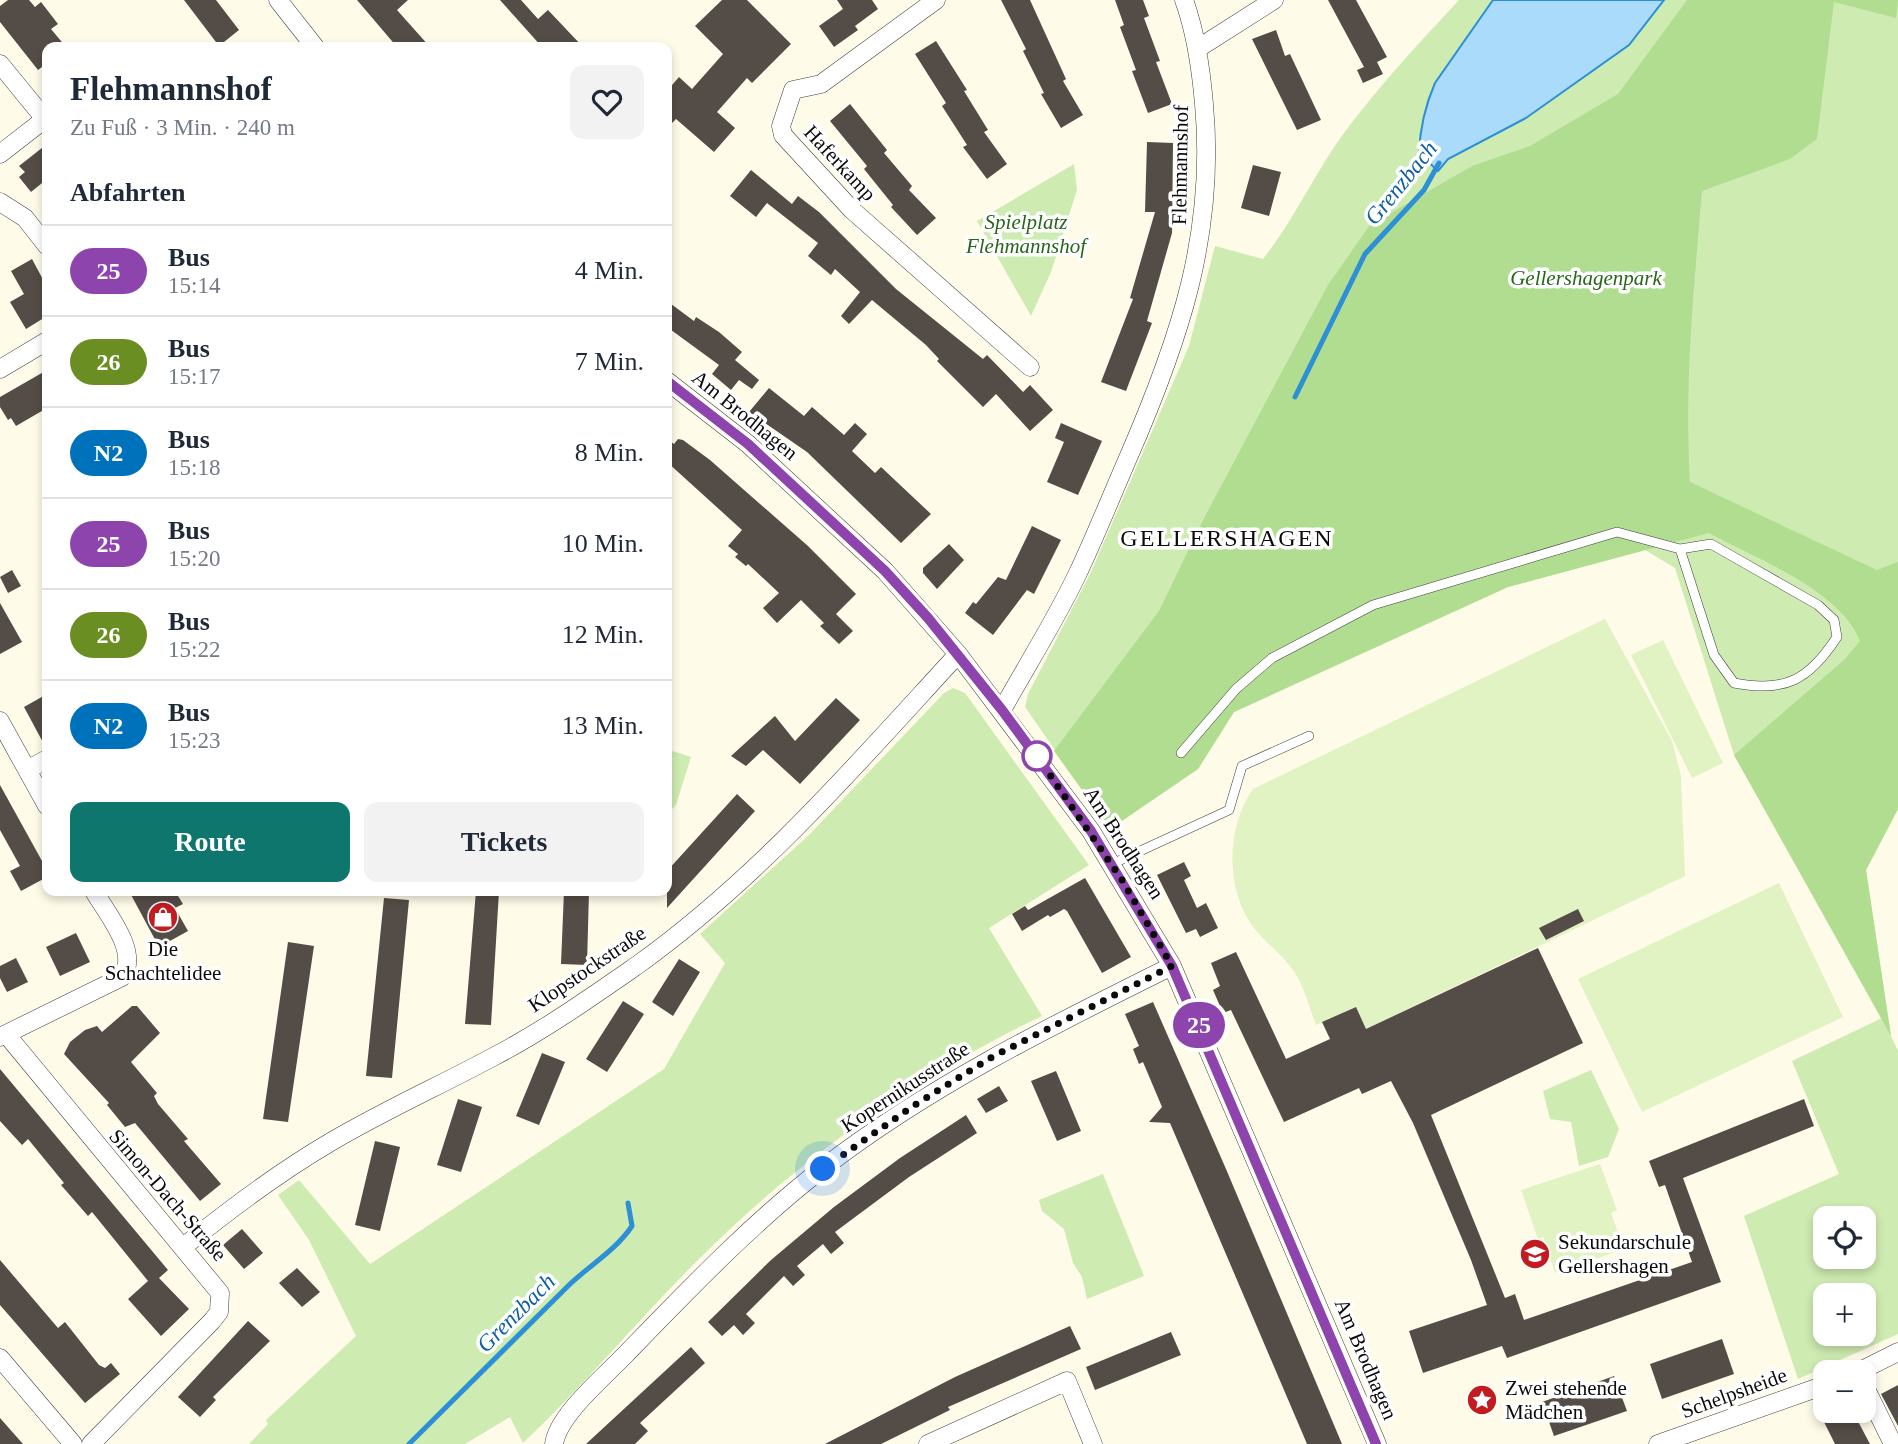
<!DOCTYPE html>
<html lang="de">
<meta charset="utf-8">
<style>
:root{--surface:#fff;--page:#f2f2f3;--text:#1f2937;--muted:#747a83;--line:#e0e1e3;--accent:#0f766e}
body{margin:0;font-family:Georgia,serif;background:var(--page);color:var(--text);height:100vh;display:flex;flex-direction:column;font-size:26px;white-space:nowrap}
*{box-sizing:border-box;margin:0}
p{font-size:23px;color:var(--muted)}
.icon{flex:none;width:38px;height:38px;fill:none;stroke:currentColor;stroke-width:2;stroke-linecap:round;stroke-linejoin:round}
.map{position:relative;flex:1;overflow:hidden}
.drawer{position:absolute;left:42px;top:42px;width:630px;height:854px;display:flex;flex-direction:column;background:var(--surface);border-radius:14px;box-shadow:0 4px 10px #0003}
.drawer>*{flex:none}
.badge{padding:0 14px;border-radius:23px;font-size:24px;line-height:46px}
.fabs{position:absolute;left:1813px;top:1206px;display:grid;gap:14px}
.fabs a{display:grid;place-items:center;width:63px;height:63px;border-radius:14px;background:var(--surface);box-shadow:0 4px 10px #0003;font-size:35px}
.you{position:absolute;width:35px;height:35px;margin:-18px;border:5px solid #fff;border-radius:50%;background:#1a73e8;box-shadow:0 0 0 10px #1a73e833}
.map>.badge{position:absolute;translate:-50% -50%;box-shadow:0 0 0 4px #fff}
h2{padding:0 28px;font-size:26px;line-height:63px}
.round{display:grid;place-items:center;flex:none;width:74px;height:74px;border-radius:14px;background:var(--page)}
.overview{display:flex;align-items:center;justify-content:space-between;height:119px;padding:0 28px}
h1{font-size:33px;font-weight:600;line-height:52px}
.button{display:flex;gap:14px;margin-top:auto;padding:14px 28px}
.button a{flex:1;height:80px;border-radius:14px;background:var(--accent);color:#fff;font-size:28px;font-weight:600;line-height:80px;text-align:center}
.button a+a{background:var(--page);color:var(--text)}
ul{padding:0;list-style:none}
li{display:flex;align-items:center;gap:21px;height:91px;padding:0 28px;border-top:2px solid var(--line)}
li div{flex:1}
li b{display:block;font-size:26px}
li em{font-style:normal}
li .badge{min-width:77px;font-weight:700;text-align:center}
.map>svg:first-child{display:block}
.green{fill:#ceebb1;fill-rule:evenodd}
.forest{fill:#b1dd90}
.pitch{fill:#e1f2c3}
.water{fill:#abdbfa;stroke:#2d8fd5;stroke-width:2}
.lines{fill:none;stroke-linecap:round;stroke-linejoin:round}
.stream{stroke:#2d8fd5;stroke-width:5}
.building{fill:#544c47}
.service-casing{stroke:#3e3e3e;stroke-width:10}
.minor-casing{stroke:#3e3e3e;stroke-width:19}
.service{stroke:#fff;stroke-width:9}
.minor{stroke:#fff;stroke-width:18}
.line-casing{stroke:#fff;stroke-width:16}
.line{stroke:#8e44ad;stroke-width:10}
.walk{stroke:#0b0b0b;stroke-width:7;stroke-dasharray:0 12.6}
.stop-dot{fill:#fff;stroke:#8e44ad;stroke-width:3.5}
.labels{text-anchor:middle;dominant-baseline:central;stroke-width:7;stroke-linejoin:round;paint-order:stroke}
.street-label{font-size:21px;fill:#0b0b0b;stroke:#fff}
.park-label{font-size:21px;font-style:italic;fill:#276619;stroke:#fff}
.poi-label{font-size:21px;fill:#0b0b0b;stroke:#fff;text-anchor:start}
.water-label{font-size:23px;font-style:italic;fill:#0e5fa3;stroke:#fff}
.quarter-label{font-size:24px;letter-spacing:2px;fill:#0b0b0b;stroke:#fff}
</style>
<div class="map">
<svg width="1898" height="1444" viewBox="0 0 1898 1444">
<rect width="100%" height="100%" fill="#fffbe9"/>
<!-- green -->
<path class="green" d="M1459 0H1898V809L1866 870 1891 1036 1898 1051V1334L1798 1379 1744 1216 1839 1174 1792 1061 1882 1018 1734 755 1675 568 1645 550 1508 587 1234 712 1198 769 1110 829 1025 707 1028 694 1090 574 1189 346 1215 246 1263 259C1294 220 1314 174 1344 133 1379 86 1419 43 1459 0ZM1825 1218H1864V1256H1825ZM1825 1295H1864V1334H1825Z
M1074 164 1077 190 1051 272 1031 316 977 221Z
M953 688 965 693 1089 865 989 928 1042 1016C917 1076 798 1160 700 1258 639 1318 585 1385 523 1443L510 1417 465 1444H249L268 1424 266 1420 356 1336 309 1240 278 1195 299 1180 370 1264 664 1069 725 963 700 934 809 835 944 693Z
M667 749 691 757 676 805 667 814Z
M1591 1070 1619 1129 1608 1157 1579 1166 1571 1122 1550 1119 1543 1091Z
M1103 1174 1144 1276 1087 1299 1082 1277 1073 1263 1064 1229 1042 1211 1039 1200Z"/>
<!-- forest -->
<path class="forest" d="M1687 0H1898L1896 18 1834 2 1817 139 1790 159 1702 191C1694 288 1684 384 1690 482L1877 570 1898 562V809L1866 870 1891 1036 1734 755 1844 660 1860 641C1840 590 1755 558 1709 533L1508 587 1234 712 1198 769 1110 829 1054 751 1159 611 1202 522 1328 285 1370 225 1472 166 1530 146 1618 94Z"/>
<!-- pitch -->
<path class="pitch" d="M1605 619 1672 741 1681 776 1685 876 1366 1029 1355 1007 1316 1025C1309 1007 1303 981 1290 966 1279 952 1264 941 1253 927 1225 888 1226 828 1253 789Z
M1663 640 1723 763 1692 778 1631 655Z
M1779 883 1843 1017 1642 1112 1578 979Z
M1600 1164 1617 1210 1611 1213 1624 1249 1555 1273 1543 1237 1538 1239 1521 1190Z"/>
<!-- water -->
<path class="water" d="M1493 0H1664L1629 45 1526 118 1448 159 1438 171 1419 153C1420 128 1425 106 1435 83Z"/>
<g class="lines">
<!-- stream -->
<path class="stream" d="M1295 397 1365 254 1424 190 1439 163
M409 1444 569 1285C590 1265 616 1250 632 1226L628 1203"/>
</g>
<!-- building -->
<path class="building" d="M8 0H29L35 7 41 2 58 24 51 29 66 47H47V63L38 70 0 22V6Z
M184 0H216L239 30 219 46Z
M357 0H408L397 10 430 47H397Z
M500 0H521L538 19 548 10 583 47H542Z
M722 0H747L791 44 752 83 747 78 717 112 735 128 714 152 676 119 667 128V91L679 77 692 89 723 54 695 26Z
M837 0H872L878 9 855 26 858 30 834 47 819 26 843 9Z
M1001 0H1030L1066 79 1063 81 1083 115 1061 128 1041 94 1044 93 1023 51 1026 49Z
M1115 0H1143L1149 16 1144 18 1160 61 1156 62 1172 104 1148 113 1132 71 1136 70 1120 27 1124 25Z
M1328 0H1356L1387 57 1377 62 1383 74 1363 83 1357 70 1364 67Z
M1276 30 1285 56 1290 54 1321 120 1297 130 1252 39Z
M936 41 967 90 964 91 988 130 984 132 1007 164 987 179 963 147 967 145 942 106 946 103 915 54Z
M850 104 887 150 884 153 912 186 909 190 936 218 917 235 891 207 893 205 864 169 867 166 830 121Z
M1147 142 1173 143 1172 233 1147 321 1152 323 1126 391 1101 382 1133 299 1130 298 1155 212H1145Z
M47 144V179L31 192 19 177 25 172 19 166Z
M1253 165 1281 172 1269 216 1241 208Z
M751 170 792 204 798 196 819 212 896 289 983 359 987 355 1023 392 1030 385 1053 410 1030 431 996 394 983 407 937 361 939 359 926 345 872 300 849 324 841 316 860 292 835 269 831 275 808 256 818 243 767 203 756 217 730 196Z
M32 259 47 287V316L26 329 10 302 24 294 11 271Z
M667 301 694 321 696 317 719 332 742 352 735 360 759 380 752 389 739 380 731 390 712 374 719 365 667 327Z
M47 370V408L16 426 11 418 8 420 0 407V397Z
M769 388 804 416 812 407 844 435 855 423 867 434 852 451 875 473 881 467 931 514 901 543 807 452 749 412Z
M1061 423 1102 441 1078 495 1047 482 1064 442 1055 438Z
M667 439 674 444 678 439 683 440 710 460 808 546 856 594 836 614 853 631 839 644 820 626 824 623 801 600 777 623 763 608 779 593 748 564 746 566 735 557 738 554 728 546 742 530 667 462Z
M1032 526 1061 540 1034 594 1027 590 993 635 965 613 973 602 976 604 998 577 1006 580Z
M949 544 964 560 937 589 923 573V568Z
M12 570 21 586 8 593 0 577Z
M0 603 22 642 0 654Z
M47 694V748H46L24 707Z
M836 698 860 720 800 784 763 750 746 766 731 756 775 716 795 741Z
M0 785 47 870V877L21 891 10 871 20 866 0 830Z
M737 794 755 811 667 908V871Z
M1184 862 1191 876 1184 880 1197 908 1206 903 1218 928 1200 937 1196 929 1186 933 1157 875Z
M1085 878 1131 957 1102 973 1067 911 1064 909 1050 917 1048 915 1022 931 1012 914 1025 906 1028 910Z
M129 891H175L183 904 175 908 188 931 159 947Z
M476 891H499L491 1025 465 1024Z
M564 891H589L587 965 561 964Z
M384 898 409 900 392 1078 366 1076Z
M1578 909 1584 921 1546 940 1539 928Z
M76 933 90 962 60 976 46 947Z
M288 942 314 946 288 1122 263 1119Z
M1538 948 1583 1043 1431 1115 1505 1298 1515 1294 1524 1320 1692 1262 1665 1185 1659 1187 1649 1161 1804 1099 1814 1126 1683 1178 1721 1282 1507 1358 1502 1346 1423 1373 1409 1331 1487 1305 1471 1260 1413 1123 1391 1081 1362 1094 1359 1088 1284 1122 1231 1010 1223 1013 1213 990 1220 986 1211 963 1236 952 1286 1059 1330 1039 1322 1022 1356 1007 1366 1029Z
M16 958 28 982 7 992 0 978V966Z
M679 959 700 972 673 1016 652 1002Z
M623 1001 644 1014 607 1072 586 1059Z
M1153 1002 1226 1169 1342 1444H1307L1170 1123 1149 1122 1162 1107 1143 1062 1139 1064 1133 1049 1139 1046 1125 1014Z
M132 1006H137L160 1033 131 1062 157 1093 154 1096 158 1104 188 1139 184 1141 221 1184 200 1201 135 1123 125 1127 107 1105 109 1103 64 1054 70 1042 85 1030 97 1026 102 1032Z
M542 1053 565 1062 539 1125 516 1116Z
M0 1069 168 1270 159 1278 189 1309 161 1336 128 1299 148 1281 92 1212 88 1216 61 1185 64 1183 28 1139 22 1145 0 1121Z
M1056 1071 1081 1131 1057 1141 1031 1081Z
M999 1086 1008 1101 986 1113 977 1099Z
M458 1099 482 1107 461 1172 437 1165Z
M966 1115 977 1133 909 1177 835 1232 844 1243 831 1254 823 1244 797 1266 805 1275 793 1286 784 1276 746 1314 755 1323 743 1335 734 1325 722 1336 708 1322 771 1260 834 1207 900 1158Z
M375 1141 400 1147 380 1231 355 1225Z
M242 1229 263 1253 244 1269 223 1245Z
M0 1260 58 1328 65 1322 99 1365 105 1368 111 1363 120 1374 85 1403 0 1305Z
M297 1268 320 1292 302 1307 279 1283Z
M248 1321 270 1341 213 1397 216 1400 200 1417 178 1397Z
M1070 1326 1081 1349 948 1407 950 1410 881 1444H825L955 1377Z
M1171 1332 1181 1355 1095 1390 1086 1367Z
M1722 1339 1734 1374 1662 1399 1650 1364Z
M691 1347 705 1363 640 1423 648 1431 635 1444H586Z
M1614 1376 1627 1411 1554 1436 1542 1402Z
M1898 1385V1426L1881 1394Z
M1836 1410H1852L1870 1444H1835L1822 1418Z
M0 1418 23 1444H0Z"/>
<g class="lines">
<!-- service casing -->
<g class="service-casing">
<path id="service" d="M1181 753 1236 689 1272 658 1373 605 1617 532 1680 549 1714 655 1734 683C1785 693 1809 680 1837 637L1834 620 1818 605 1746 564 1711 544 1680 549
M1112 864 1229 810 1242 766 1309 736"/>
</g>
<!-- minor casing -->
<g class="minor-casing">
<path id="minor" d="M278 0 315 47
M936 0 821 84 793 90 781 126 783 135 852 210 1030 367
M1197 49 1274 0
M0 64 45 119 0 154
M0 202 25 218 47 246
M0 369 47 341
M667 381 748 444 885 571 958 654 1091 831 1172 966 1377 1444
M1002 710C1027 665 1055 621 1077 575 1095 537 1111 497 1128 458 1179 341 1216 234 1204 104 1201 69 1196 33 1184 0
M0 721 47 806
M27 770 47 759
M6 1034 220 1293 219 1312 212 1321 91 1444
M0 1037 122 977C140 952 107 914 94 891
M183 1247C230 1209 278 1173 329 1143 383 1111 439 1086 493 1057 543 1031 590 998 636 966 759 878 856 765 958 654
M0 1358 73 1444
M1858 1372 1898 1352
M1864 1385 1893 1444
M554 1444C558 1415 605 1376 626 1354 688 1290 752 1223 823 1168 931 1085 1051 1026 1172 966
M928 1444 1067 1381 1093 1444
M1658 1444 1825 1385"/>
</g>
<!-- service -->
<use href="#service" class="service"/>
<!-- minor -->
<use href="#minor" class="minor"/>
</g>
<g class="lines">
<!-- line casing -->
<g class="line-casing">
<path id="line" d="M667 381 748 444 885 571 928 618 1002 710 1091 831 1172 966 1376 1444"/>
</g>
<!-- line -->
<use href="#line" class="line"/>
<!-- walk -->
<path class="walk" d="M823 1169 913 1106 992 1057 1172 966 1122 880 1037 756"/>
</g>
<!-- icons -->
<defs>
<g id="shop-disc" transform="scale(1.575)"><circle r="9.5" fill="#c21c21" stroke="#fff"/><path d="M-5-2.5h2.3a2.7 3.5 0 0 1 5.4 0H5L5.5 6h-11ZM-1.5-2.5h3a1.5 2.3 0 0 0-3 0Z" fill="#fff"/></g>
<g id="school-disc" transform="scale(1.575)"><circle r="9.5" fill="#c21c21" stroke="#fff"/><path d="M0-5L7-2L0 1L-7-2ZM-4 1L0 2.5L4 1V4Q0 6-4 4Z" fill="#fff"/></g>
<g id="sight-disc" transform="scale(1.575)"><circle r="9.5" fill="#c21c21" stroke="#fff"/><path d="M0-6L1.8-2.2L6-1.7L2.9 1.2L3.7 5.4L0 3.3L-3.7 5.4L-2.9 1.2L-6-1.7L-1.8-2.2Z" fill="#fff"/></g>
</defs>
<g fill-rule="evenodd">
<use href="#shop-disc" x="163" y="917"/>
<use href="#school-disc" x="1535" y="1254"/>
<use href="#sight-disc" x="1482" y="1400"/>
</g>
<!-- markers -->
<circle class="stop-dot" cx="1037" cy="756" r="14"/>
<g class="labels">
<!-- street labels -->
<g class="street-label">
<text transform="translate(840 163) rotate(47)">Haferkamp</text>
<text transform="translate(1180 165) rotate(-89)">Flehmannshof</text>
<text transform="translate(745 415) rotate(39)">Am Brodhagen</text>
<text transform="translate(1124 843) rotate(57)">Am Brodhagen</text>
<text transform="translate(587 969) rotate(-34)">Klopstockstraße</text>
<text transform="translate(905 1087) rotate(-33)">Kopernikusstraße</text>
<text transform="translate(168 1195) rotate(49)">Simon-Dach-Straße</text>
<text transform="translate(1366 1359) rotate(67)">Am Brodhagen</text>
<text transform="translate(1734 1393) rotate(-20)">Schelpsheide</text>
</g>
<!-- park labels -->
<g class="park-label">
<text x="1026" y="222">Spielplatz<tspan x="1026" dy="24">Flehmannshof</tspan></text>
<text x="1586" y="278">Gellershagenpark</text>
</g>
<!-- poi labels -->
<g class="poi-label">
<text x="163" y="949" text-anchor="middle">Die<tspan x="163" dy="24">Schachtelidee</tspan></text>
<text x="1558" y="1242">Sekundarschule<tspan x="1558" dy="24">Gellershagen</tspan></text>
<text x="1505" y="1388">Zwei stehende<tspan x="1505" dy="24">Mädchen</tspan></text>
</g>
<!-- water labels -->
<g class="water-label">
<text transform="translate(1401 183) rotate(-51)">Grenzbach</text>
<text transform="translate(516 1313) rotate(-45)">Grenzbach</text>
</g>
<!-- quarter labels -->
<g class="quarter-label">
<text x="1227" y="538">GELLERSHAGEN</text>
</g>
</g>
</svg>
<div class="fabs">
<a><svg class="icon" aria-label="locate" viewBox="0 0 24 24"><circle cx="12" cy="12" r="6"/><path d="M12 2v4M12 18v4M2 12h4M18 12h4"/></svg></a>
<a>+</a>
<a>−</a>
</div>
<div class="you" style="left:823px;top:1169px"></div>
<b class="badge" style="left:1199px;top:1025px;background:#8e44ad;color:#fff">25</b>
<section class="drawer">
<div class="overview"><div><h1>Flehmannshof</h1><p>Zu Fuß · 3 Min. · 240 m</p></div><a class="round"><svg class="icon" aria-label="heart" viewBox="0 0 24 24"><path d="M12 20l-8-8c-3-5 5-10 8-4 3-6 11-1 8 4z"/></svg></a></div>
<h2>Abfahrten</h2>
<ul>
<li><span class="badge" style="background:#8e44ad;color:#fff">25</span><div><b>Bus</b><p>15:14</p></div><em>4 Min.</em></li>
<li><span class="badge" style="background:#6b8e23;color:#fff">26</span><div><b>Bus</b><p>15:17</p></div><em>7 Min.</em></li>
<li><span class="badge" style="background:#0072bc;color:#fff">N2</span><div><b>Bus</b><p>15:18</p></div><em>8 Min.</em></li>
<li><span class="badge" style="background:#8e44ad;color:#fff">25</span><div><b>Bus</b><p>15:20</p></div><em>10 Min.</em></li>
<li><span class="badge" style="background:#6b8e23;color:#fff">26</span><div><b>Bus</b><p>15:22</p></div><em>12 Min.</em></li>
<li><span class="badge" style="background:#0072bc;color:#fff">N2</span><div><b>Bus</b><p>15:23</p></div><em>13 Min.</em></li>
</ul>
<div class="button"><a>Route</a><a>Tickets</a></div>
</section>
</div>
